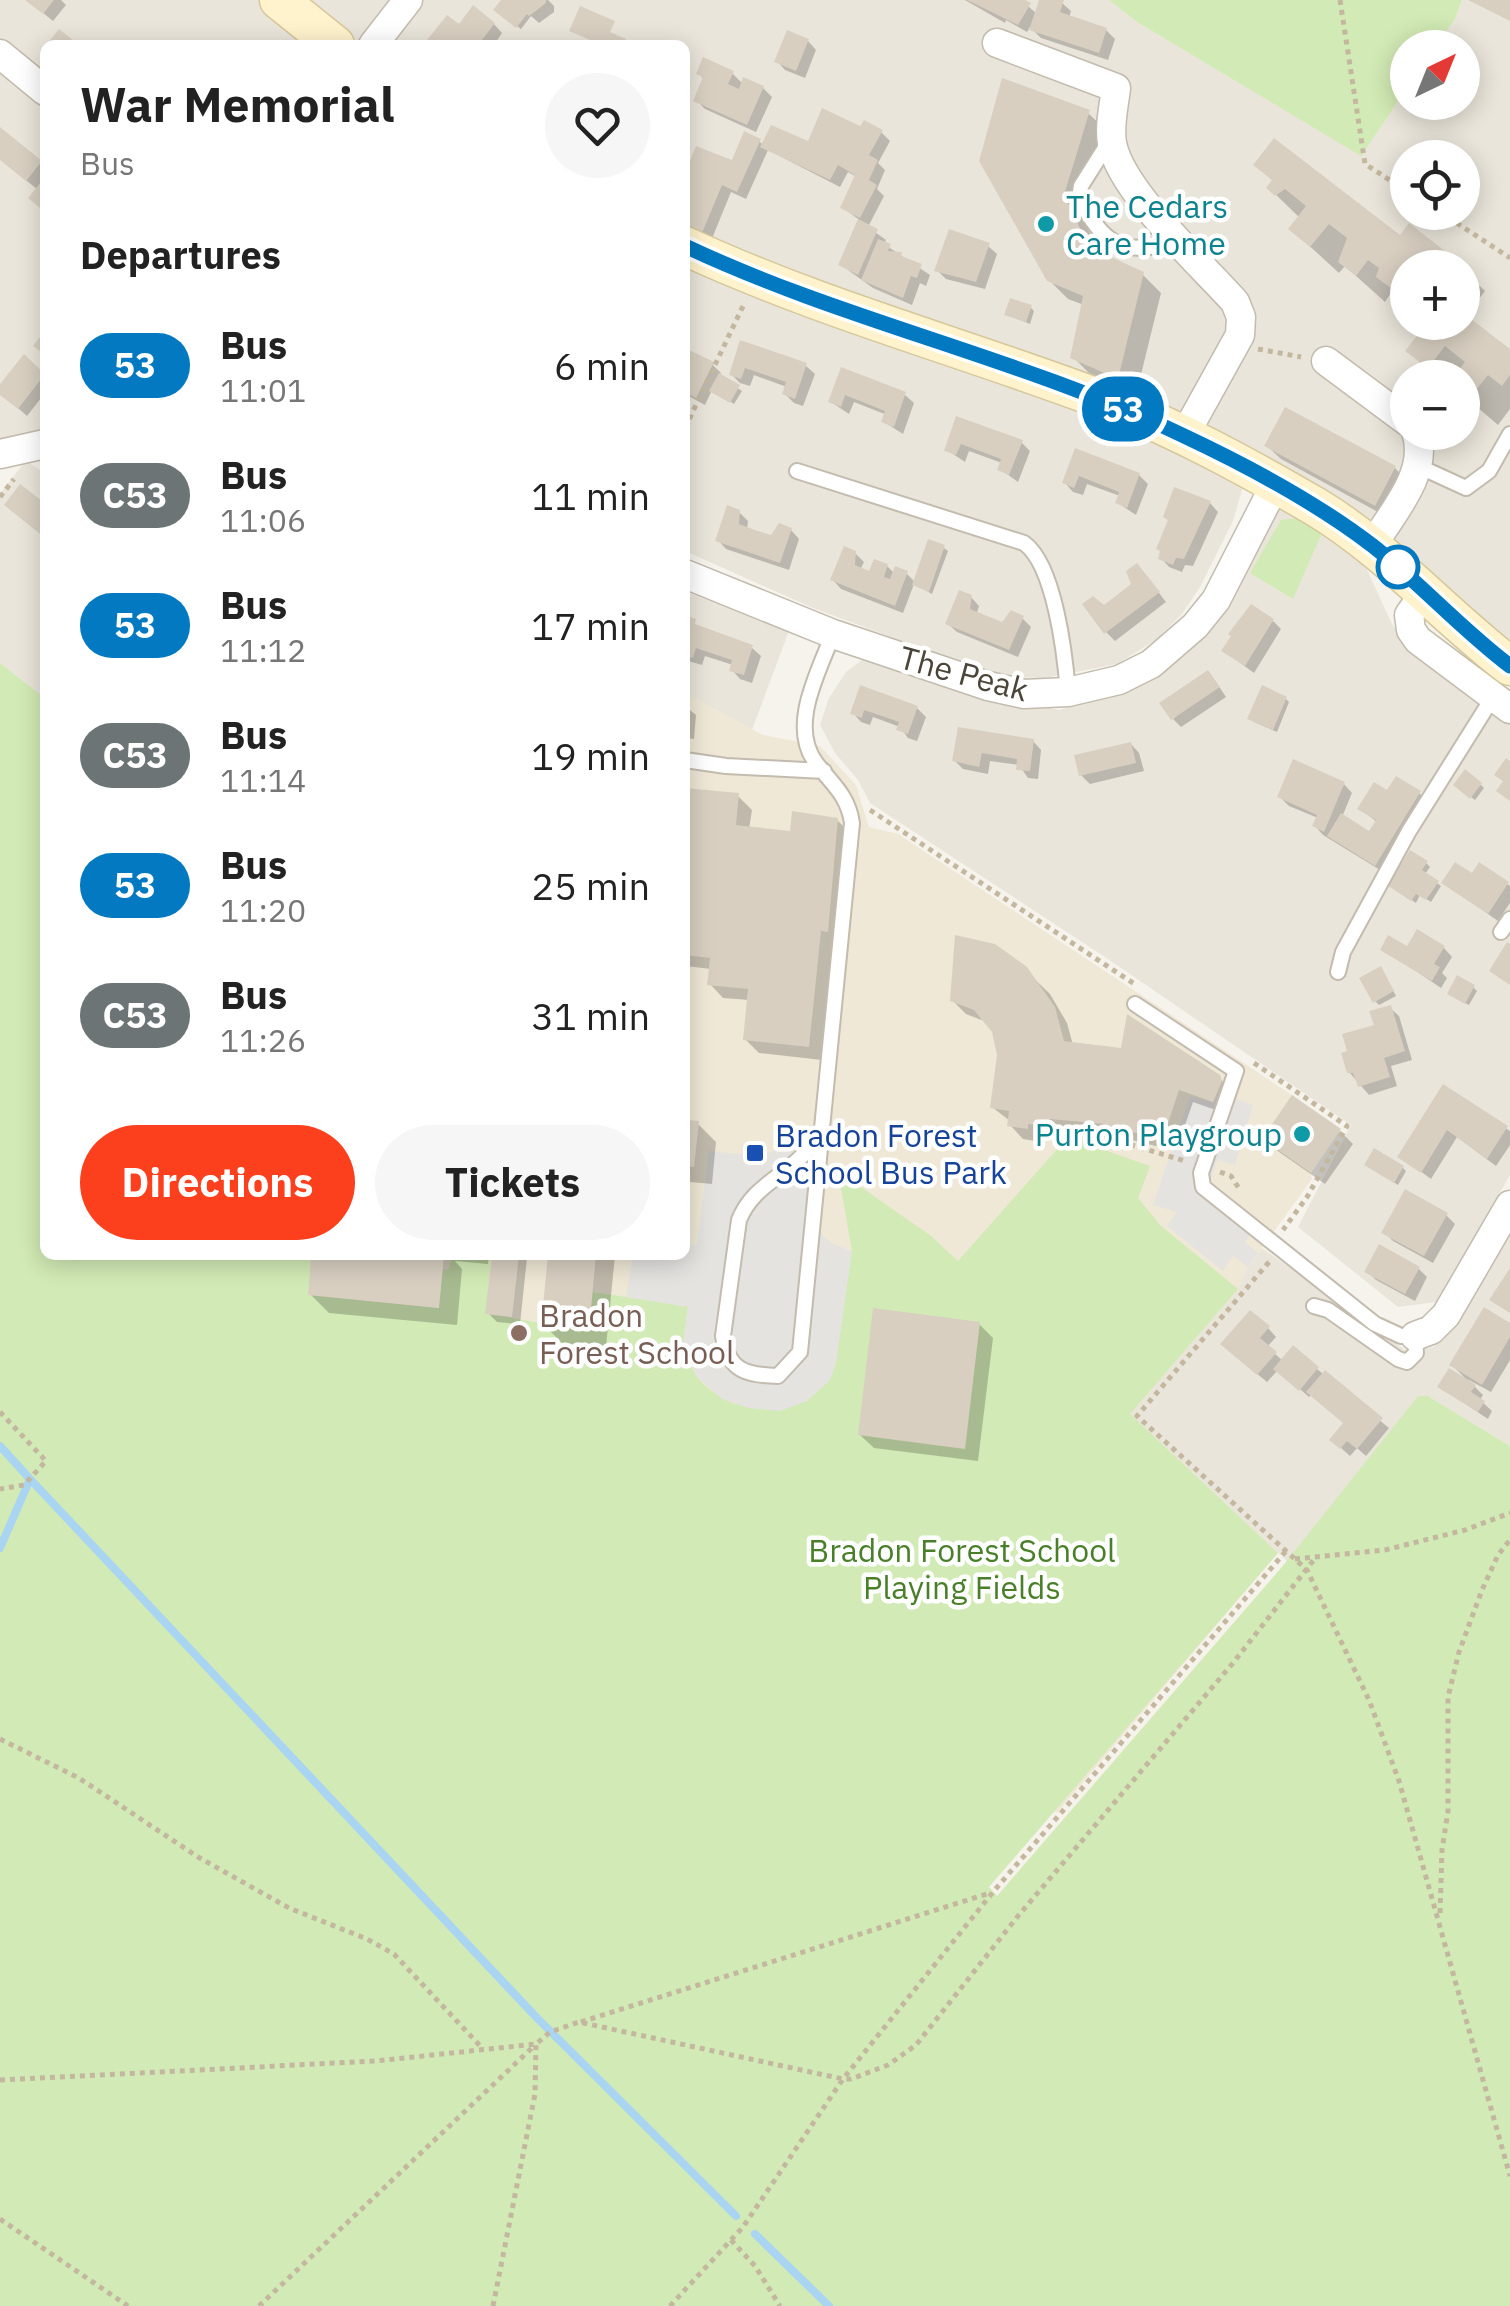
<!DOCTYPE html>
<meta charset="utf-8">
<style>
:root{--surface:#fff;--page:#f6f6f6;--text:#222;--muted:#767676;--accent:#fc3f1d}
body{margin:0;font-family:"IBM Plex Sans",sans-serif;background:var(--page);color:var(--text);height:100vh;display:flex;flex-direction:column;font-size:38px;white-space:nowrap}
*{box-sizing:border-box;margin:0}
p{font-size:32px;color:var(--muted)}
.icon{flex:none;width:55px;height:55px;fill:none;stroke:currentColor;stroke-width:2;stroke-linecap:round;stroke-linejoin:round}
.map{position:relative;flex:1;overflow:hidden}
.sheet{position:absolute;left:40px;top:40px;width:650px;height:1220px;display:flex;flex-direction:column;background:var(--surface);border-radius:15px;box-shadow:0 5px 25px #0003}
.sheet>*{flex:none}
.badge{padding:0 20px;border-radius:32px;font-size:35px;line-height:65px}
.needle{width:65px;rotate:43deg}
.tools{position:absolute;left:1390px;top:30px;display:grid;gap:20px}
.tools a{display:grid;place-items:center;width:90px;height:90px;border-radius:50%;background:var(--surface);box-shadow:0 5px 25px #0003;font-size:50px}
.map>.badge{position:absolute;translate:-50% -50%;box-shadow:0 0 0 5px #fff}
h2{padding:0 40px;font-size:38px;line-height:90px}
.round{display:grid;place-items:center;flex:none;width:105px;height:105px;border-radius:52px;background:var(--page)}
.overview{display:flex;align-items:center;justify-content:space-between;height:170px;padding:0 40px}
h1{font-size:48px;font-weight:700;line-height:75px}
.button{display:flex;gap:20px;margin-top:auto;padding:20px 40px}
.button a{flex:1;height:115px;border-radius:60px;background:var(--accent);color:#fff;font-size:40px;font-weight:700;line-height:115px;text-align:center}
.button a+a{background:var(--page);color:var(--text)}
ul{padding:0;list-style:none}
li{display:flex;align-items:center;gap:30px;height:130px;padding:0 40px}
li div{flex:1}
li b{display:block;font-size:38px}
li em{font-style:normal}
li .badge{min-width:110px;font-weight:700;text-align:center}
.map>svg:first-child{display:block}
.residential{fill:#eae5da;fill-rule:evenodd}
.education{fill:#efe8d6}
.green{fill:#d2eab5}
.parking{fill:#e5e3e0}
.shadow{fill:#0003}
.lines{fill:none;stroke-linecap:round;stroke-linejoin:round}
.stream{stroke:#a9d4f2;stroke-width:8}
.building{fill:#d8cfc1}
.lane-casing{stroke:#c2bbae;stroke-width:18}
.street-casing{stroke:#c2bbae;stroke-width:31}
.secondary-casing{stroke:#d6c79b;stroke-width:41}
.path{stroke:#c4b79f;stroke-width:5;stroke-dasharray:5 5;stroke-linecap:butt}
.lane{stroke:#fff;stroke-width:14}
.street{stroke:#fff;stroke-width:28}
.secondary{stroke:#fff3cd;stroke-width:38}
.line-casing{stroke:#fff;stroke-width:22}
.line{stroke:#0279c1;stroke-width:15}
.culture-dot{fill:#0f9aa8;stroke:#fff;stroke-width:4}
.stop-dot{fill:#fff;stroke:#0279c1;stroke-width:5}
.transit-dot{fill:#1a4fb4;stroke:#fff;stroke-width:4}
.education-dot{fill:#8d6e63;stroke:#fff;stroke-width:4}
.labels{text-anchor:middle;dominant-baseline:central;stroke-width:9;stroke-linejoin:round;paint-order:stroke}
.culture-label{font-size:32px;fill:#0d838f;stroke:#fff;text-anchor:start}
.street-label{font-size:32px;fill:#4b4439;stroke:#fff}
.transit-label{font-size:32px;fill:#164399;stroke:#fff;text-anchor:start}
.education-label{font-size:32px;fill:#785e54;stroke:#fff;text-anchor:start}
.park-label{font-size:32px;fill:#4a7f2a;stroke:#fff}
</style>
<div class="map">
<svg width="1510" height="2306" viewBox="0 0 1510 2306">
<rect width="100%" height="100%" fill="#f6f3ec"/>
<!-- residential -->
<path class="residential" d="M0 0H275L334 45H45V442H0Z
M300 0H1109L1137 22 1361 155 1407 88 1408 102H1462V48L1435 47 1455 19 1462 0H1510V645L1387 541 685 233V45H362ZM1408 158H1462V212H1408ZM1408 268H1462V322H1408ZM1408 378H1462V432H1408Z
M685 253 954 357 1246 476 1233 521 1200 587 1182 614 1157 639 1117 664 1045 678 1011 677 975 668 813 608 685 551Z
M26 460 45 474V698L0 663V494Z
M1293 504 1362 559 1392 624 1411 650 1510 721V1175L1436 1302 1398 1307 1298 1227 1351 1125 1102 955 870 803 858 780 835 753 820 725 829 698 846 672 862 660 878 657 949 683 1059 710 1129 690 1178 654 1268 508Z
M685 592 790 628 752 730 685 693Z
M1510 1208V1446L1428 1396 1418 1397 1287 1561 1129 1414 1238 1289 1248 1267 1262 1248 1405 1350 1434 1347Z"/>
<!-- education -->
<path class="education" d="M0 663 45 698V1255H685V693L763 735 820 746 856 785 869 827 898 834 1292 1095 1312 1179 1248 1267 1238 1289 1130 1414 1278 1553 1057 1813 59 1466Z"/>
<!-- green -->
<path class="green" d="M1109 0H1462L1455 19 1435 47 1408 48 1407 88 1361 156 1137 22Z
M1299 518 1321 535 1293 599 1250 573 1281 520Z
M0 663 45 698V1255H311L308 1295 438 1308 443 1270 449 1269 452 1256 491 1259 486 1314C520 1318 553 1327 588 1330L592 1292 688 1306C681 1355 686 1382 735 1404L852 1251 838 1171 931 1236 958 1261 1068 1137 1150 1166 1138 1198 1161 1226 1238 1289 1130 1414 1278 1553 989 1887 997 1896 1281 1568 1418 1396H1428L1510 1446V2306H0Z"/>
<!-- parking -->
<path class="parking" d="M1218 1093 1253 1105 1235 1165 1217 1160 1210 1183 1257 1227 1245 1242 1258 1253 1248 1267 1233 1256 1223 1271 1167 1226 1177 1212 1153 1205 1190 1096 1214 1103Z
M804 1125 822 1129 813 1215 822 1235 835 1245 852 1251 836 1363 830 1380 807 1401 780 1411 748 1408 722 1399 696 1376 683 1343 688 1307 626 1297 633 1255H685V1244L697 1245 709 1151 761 1156 787 1146Z"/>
<!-- shadow -->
<path class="shadow" d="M27 0H61L66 5 53 21Z
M504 0H548L554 6V12L539 23 531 16 521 29 500 13Z
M965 0H1021L1037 14 1042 0 1062 3 1071 11 1069 18 1106 30 1115 39 1108 60 1041 38 1030 27 1027 32 1006 20 1005 23Z
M494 24 502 33 494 45H436L459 27Z
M808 41 816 50 805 78 785 70 777 61Z
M732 73 743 84 763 88 772 97 756 132 705 109 696 100 705 80 699 74Z
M1088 113 1107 131 1081 215 1101 255 1142 274 1161 293 1136 395 1092 376 1073 357 1084 305 1068 299 1049 280 982 160Z
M861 129 881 132 890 141 878 163 885 170 877 189 884 196 868 227 886 240 884 244 930 275 926 286 920 283 912 305 873 288 841 265 861 221 843 208 857 177 848 172 840 187 768 150 746 199 731 192 711 241 685 230V204L692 187 685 180 733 164 759 141 764 146 810 144Z
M0 130 45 168 42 181 45 183V211L38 190 0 159Z
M1256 164 1401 239 1461 268H1408V305L1393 290 1385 302 1345 266 1339 273 1291 229 1300 218 1269 188 1274 182Z
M988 246 997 254 985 289 946 279 937 270Z
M1462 269 1485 291 1465 317 1510 352V409L1498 425 1462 394V378H1435L1409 351 1462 322Z
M1030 307 1034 311 1030 324 1007 315Z
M742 343 806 366 815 374 803 406 794 403 785 394 787 387 754 375 750 386 740 383 731 374Z
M685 351 712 364 721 373 719 376 742 391 734 404 712 390 705 405 685 394Z
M24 358 45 374V393L27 416 0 392V388Z
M842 371 905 395 914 403 903 434 884 422 887 415 854 402 849 414 831 402Z
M958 419 1021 442 1030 451 1018 482 1000 469 1002 463 969 451 965 462 947 450Z
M1267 446 1395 468 1408 482 1389 518 1281 459Z
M1076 452 1139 475 1148 484 1136 515 1118 503 1120 496 1087 484 1083 495 1073 492 1065 483Z
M1210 503 1218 512 1193 566 1185 565 1182 572 1169 567 1161 558Z
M739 512 748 521 747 530 772 538 791 530 799 539 789 570 726 549 718 540Z
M944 548 948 551 932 594 914 584 903 613 841 589 833 580 855 553 864 562 861 568 865 573 887 566 895 574 906 573 915 582Z
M1145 575 1166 602 1115 641 1106 632 1104 608Z
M971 597 979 606 977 612 1003 625 1022 618 1031 627 1018 657 957 632 948 624Z
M685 618 703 630 752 648 761 656 752 683 740 679 732 670 733 665 705 656 702 665 685 660Z
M1273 621 1281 629 1254 673 1224 651Z
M1216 682 1226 697 1181 727 1173 719Z
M862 688 917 708 926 717 917 741 908 738 900 727 873 717 870 725 861 722 853 713Z
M1286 699 1289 702 1277 732 1254 722Z
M685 706 696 715 694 739 685 738Z
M960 730 1033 741 1041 750 1038 779 1028 778 1019 765 990 761 988 774 963 769 955 761Z
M1131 744 1139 753 1144 771 1090 784 1081 775Z
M1344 784 1352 793 1342 817 1370 834 1377 822 1360 809 1388 793H1419L1428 802 1385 873 1323 835 1315 826 1318 818 1289 806 1280 797Z
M1481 785 1484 788 1475 800 1459 788Z
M685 790 738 796 752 810 749 829 793 833 837 820 851 834 822 1060 759 1053 745 1039 749 1000 723 998 710 984 711 969 685 966Z
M1426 863 1430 867 1425 874 1441 886 1431 902 1420 895 1416 903 1394 888Z
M1480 865 1510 886V903L1498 921 1444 883 1472 876Z
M1444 948 1452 957 1442 973 1447 978 1441 988 1383 949Z
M1015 960 1050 994 1067 1023 1073 1045 1218 1077 1233 1091 1227 1114 1193 1102 1176 1151 1119 1137 1063 1132V1138L1042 1137 1041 1142 1023 1139 1010 1125V1121L992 1107 1000 1054 994 1031 987 1022 966 1014 952 1000Z
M1384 973 1396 996 1379 1005 1375 1001Z
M1473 987 1477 991 1469 1005 1454 997Z
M1390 1008 1399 1016 1412 1060 1391 1066 1397 1086 1369 1095 1349 1072Z
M1443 1087 1510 1131V1145L1496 1166 1457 1137 1431 1179 1401 1157Z
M685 1122 697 1123 716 1142 712 1184 690 1182 689 1194H685Z
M1340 1131 1353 1144 1325 1184 1279 1152 1265 1139Z
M1371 1168H1403L1406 1171 1398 1185Z
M1446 1215 1455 1224 1433 1263 1393 1241 1384 1232Z
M314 1255H489L488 1264 455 1261 462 1269 457 1325 329 1313 310 1294Z
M494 1255H525L527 1258 520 1324 497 1322 488 1313Z
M550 1255H615L606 1347 562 1343 544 1325Z
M1419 1269 1427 1277 1415 1301 1376 1280 1367 1271Z
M979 1324 993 1338 978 1461 874 1448 860 1435Z
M1510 1326V1360L1491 1392 1467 1379 1483 1395 1480 1400 1492 1411 1488 1419 1440 1387 1467 1380 1452 1365Z
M1268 1328 1276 1337 1267 1347 1283 1361 1317 1369 1389 1428 1366 1456 1357 1448 1350 1456 1341 1448 1346 1423 1312 1394 1309 1397 1278 1370 1267 1382 1232 1353Z"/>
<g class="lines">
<!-- stream -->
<path class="stream" d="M0 1446 30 1479
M0 1548 30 1479 537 2018 736 2216
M755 2234 829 2306"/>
</g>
<!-- building -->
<path class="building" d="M25 0H54L43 14Z
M501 0H546V3L529 16 527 14 516 28 493 10Z
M967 0H1025L1031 3 1018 25Z
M1039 0H1064L1060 12 1107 28 1099 53 1029 30Z
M1468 0H1510V21Z
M473 5 495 23 481 41 486 45H434L427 40 447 15 459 24Z
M580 6 615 21 610 32 626 39 624 45H602L569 31Z
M59 29 79 45H46Z
M787 30 809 39 796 71 774 62Z
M703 57 734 71 728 84 739 89 743 77 764 86 747 125 693 101 703 77 696 74Z
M1002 78 1090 110 1064 195 1089 247 1144 272 1118 379 1070 358 1083 296 1047 281 979 161Z
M822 108 860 126 864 120 883 130 869 155 878 160 869 180 877 185 860 218 840 208 855 175 838 165 830 180 760 147 771 125 808 141Z
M0 127 42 161 26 181 0 160Z
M744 131 761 139 737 192 722 185 702 233 685 227V197L690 184 685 182V173L696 146 732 160Z
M1274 138 1400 235 1409 223 1459 262 1455 268H1408V301L1376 277 1379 268 1368 260 1356 276 1338 262 1347 238 1329 224 1310 247 1288 229 1306 206 1285 189 1275 196 1266 188 1272 180 1253 165Z
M45 177V212L28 198Z
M858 219 878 229 858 275 838 265Z
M949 229 990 243 976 282 934 271Z
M878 239 891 244 888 251 902 252 901 256 922 264 917 278 911 276 903 298 861 280Z
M1010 298 1032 305 1026 322 1004 315Z
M1462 312 1510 349V375L1502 386 1488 375 1469 399 1462 394V378H1453L1465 362 1445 346 1428 368 1405 351 1424 327 1418 322H1462Z
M45 330V355L33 346Z
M740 340 807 363 795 399 782 394 786 382 745 368 741 379 729 375Z
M685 348 714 362 696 398 685 392Z
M24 354 45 374 18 409 0 395V384Z
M841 367 906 392 894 427 881 422 885 411 845 395 841 407 828 402Z
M719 373 740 385 730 403 709 391Z
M1285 407 1396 466 1375 506 1264 446Z
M956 416 1023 440 1009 475 997 470 1001 459 961 444 956 455 944 451Z
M1075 448 1140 473 1127 508 1115 503 1119 492 1079 476 1074 488 1062 483Z
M20 484 45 503V538L4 505Z
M1174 487 1211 501 1184 559 1176 558 1173 565 1158 559 1160 551 1156 549 1168 520 1163 517Z
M727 505 740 510 739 524 755 530 771 535 779 523 792 528 780 563 715 541Z
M928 539 945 545 929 592 912 585Z
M844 546 856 551 855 565 869 571 874 559 888 564 884 577 890 579 895 566 908 571 895 606 830 580Z
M1137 563 1160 592 1104 634 1082 604 1093 596 1104 605 1117 595 1131 584 1126 571Z
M959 590 972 595 970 609 1002 622 1011 610 1024 616 1009 650 945 624Z
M1251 604 1274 619 1245 666 1221 651 1231 636 1228 634Z
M685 615 696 619 695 624 753 645 744 675 729 671 732 660 696 648 693 658 685 656Z
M1208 670 1220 687 1171 720 1159 703Z
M860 685 918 706 908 734 896 730 899 722 882 716 864 710 862 718 850 714Z
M1262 685 1287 697 1273 730 1247 719Z
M958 727 1034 739 1030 771 1016 770 1017 759 982 753 979 767 952 761Z
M1131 742 1136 763 1079 776 1074 755Z
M1506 758 1510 761V801L1496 791 1503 781 1494 775Z
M1293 759 1345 782 1324 832 1312 826 1317 815 1277 797Z
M1465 769 1482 783 1470 799 1453 785Z
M1396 776 1421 791 1375 866 1327 836 1341 813 1369 831 1376 820 1357 809 1374 782 1387 790Z
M685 788 739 793 736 825 790 831 792 811 838 818 828 932 821 931 809 1047 743 1040 748 989 707 985 710 958 685 955Z
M1410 850 1428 861 1422 870 1439 881 1426 900 1416 894 1411 901 1387 885Z
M1455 862 1472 873 1479 862 1509 882 1488 914 1441 883Z
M1417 929 1445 946 1434 964 1440 967 1432 981 1380 950 1388 935 1407 946Z
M955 935 995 944 1027 967 1055 1007 1064 1041 1121 1048 1127 1014 1220 1075 1222 1081 1213 1102 1179 1090 1163 1138 1105 1127V1124L1050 1119V1126L1028 1124V1129L1007 1126 1009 1111 990 1108 997 1055 992 1032 974 1010 950 1001Z
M1507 942 1510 944V985L1489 971Z
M1381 966 1394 991 1373 1003 1359 978Z
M1457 975 1475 985 1465 1004 1447 994Z
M1391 1005 1405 1051 1384 1058 1390 1077 1358 1087 1353 1073H1347L1341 1053 1347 1051 1342 1034 1374 1025 1369 1011Z
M1443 1084 1508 1126 1487 1159 1447 1130 1421 1173 1397 1157Z
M1292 1095 1341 1129 1311 1173 1262 1139Z
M685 1120 699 1121 694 1167 685 1166Z
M1374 1148 1404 1166 1394 1183 1364 1165Z
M1405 1189 1448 1213 1424 1256 1381 1233Z
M1379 1244 1420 1267 1405 1294 1364 1272Z
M311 1255H444L439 1308 308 1295Z
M492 1255H519L512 1317 485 1314Z
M548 1255H596L589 1330 541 1326Z
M1510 1268V1313L1489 1300Z
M1484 1307 1510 1323V1337L1482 1385 1449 1365Z
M873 1308 980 1322 965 1449 858 1435Z
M1250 1310 1270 1326 1260 1338 1277 1352 1257 1375 1220 1344Z
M1293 1345 1319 1367 1299 1391 1273 1369Z
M1449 1368 1476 1385 1471 1392 1485 1401 1478 1412 1437 1387Z
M1325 1370 1383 1418 1357 1449 1347 1441 1340 1449 1329 1440 1343 1423 1306 1392Z"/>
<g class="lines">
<!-- lane casing -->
<g class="lane-casing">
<path id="lane" d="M1110 140 1081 186 1079 198C1103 244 1123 258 1176 241
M1418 466 1466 488 1489 471 1510 434
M797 471 1024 543C1055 565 1065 656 1068 692
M685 760 726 766 824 771
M1501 932 1510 919
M1338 972 1343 952 1409 831 1493 697
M1135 1004 1236 1071 1201 1173 1203 1187 1375 1324 1401 1336H1415L1416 1353 1407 1362 1398 1359 1328 1310 1314 1306
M822 1129C816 1138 810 1148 802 1156 779 1179 752 1188 739 1220L723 1336C728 1371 746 1375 778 1376L800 1352 852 823C848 795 832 784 816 763 788 726 819 671 833 634"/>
</g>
<!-- street casing -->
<g class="street-casing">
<path id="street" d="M997 43 1116 88C1114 105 1109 126 1112 143 1120 190 1202 265 1235 302L1241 317 1240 335 1184 436
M373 45 408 0
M0 54 45 91
M1326 361 1408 422
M0 454 45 444
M1372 546C1392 513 1430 472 1416 432
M685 574 833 634 988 686 1024 694 1068 692 1119 680 1151 664 1195 626 1216 600 1275 485
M1426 591 1409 615 1411 630 1418 640 1510 709
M1415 1336 1431 1330 1446 1315 1510 1205"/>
</g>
<!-- secondary casing -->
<g class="secondary-casing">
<path id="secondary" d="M279 0 335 45
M685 246C821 309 966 348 1106 401 1178 429 1249 468 1316 507 1389 551 1443 615 1510 666"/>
</g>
<!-- path -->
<path class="path" d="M1340 0 1365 164 1408 192
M1440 212 1510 258
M1258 349 1301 357
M685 428 743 306 746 308
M0 497 14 479
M870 810 1136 985
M1254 1063 1347 1126 1307 1197 1283 1230
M1093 1123 1092 1133 1185 1161
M1220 1172 1231 1176 1240 1190
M1269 1262 1137 1416 1307 1570 1369 1700 1399 1781 1510 2176
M0 1412 46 1461 24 1485 0 1489
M1295 1559 1385 1550 1465 1530 1510 1513
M0 1739 79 1778 198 1857 289 1908 367 1939 394 1954 483 2049
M1440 1913 1442 1850 1448 1811V1697L1459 1652 1482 1590 1498 1555 1510 1540
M581 2022 990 1893
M0 2080 376 2061 536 2044 550 2032 579 2022 843 2079H851L888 2065 916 2045 1018 1916 1233 1663 1316 1557
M0 2219 128 2306
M731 2240 755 2266 780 2306
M259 2306 534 2046
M493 2306 535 2094 536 2044
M670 2306 743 2227 843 2079 993 1892 1286 1551"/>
<!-- lane -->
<use href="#lane" class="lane"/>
<!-- street -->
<use href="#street" class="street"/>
<!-- secondary -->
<use href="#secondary" class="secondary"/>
</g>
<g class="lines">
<!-- line casing -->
<g class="line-casing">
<path id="line" d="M685 246C846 322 1022 358 1182 435 1246 465 1317 503 1373 546 1420 583 1461 629 1510 666"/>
</g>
<!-- line -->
<use href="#line" class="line"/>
</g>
<!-- markers -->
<g class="culture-dot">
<circle cx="1046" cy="224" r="10"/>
<circle cx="1302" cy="1134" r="10"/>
</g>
<circle class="stop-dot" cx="1398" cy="567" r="20"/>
<rect class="transit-dot" x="745" y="1143" width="20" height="20" rx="5"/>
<circle class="education-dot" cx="519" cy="1333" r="10"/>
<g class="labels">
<!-- culture labels -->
<g class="culture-label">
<text x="1066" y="206">The Cedars<tspan x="1066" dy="37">Care Home</tspan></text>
<text x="1282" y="1134" text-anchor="end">Purton Playgroup</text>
</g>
<!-- street labels -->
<g class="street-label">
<text transform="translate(964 673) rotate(15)">The Peak</text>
</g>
<!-- transit labels -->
<g class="transit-label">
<text x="775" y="1135">Bradon Forest<tspan x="775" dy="37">School Bus Park</tspan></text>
</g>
<!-- education labels -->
<g class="education-label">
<text x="539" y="1315">Bradon<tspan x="539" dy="37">Forest School</tspan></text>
</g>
<!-- park labels -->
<g class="park-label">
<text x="962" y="1550">Bradon Forest School<tspan x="962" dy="37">Playing Fields</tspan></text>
</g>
</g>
</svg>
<div class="tools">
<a><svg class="needle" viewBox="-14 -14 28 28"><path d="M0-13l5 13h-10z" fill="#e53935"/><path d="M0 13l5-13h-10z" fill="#767676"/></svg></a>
<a><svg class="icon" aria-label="locate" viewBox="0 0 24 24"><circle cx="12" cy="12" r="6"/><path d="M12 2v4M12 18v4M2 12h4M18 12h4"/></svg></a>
<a>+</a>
<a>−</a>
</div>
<b class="badge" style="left:1123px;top:409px;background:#0279c1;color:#fff">53</b>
<section class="sheet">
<div class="overview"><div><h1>War Memorial</h1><p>Bus</p></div><a class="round"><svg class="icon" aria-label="heart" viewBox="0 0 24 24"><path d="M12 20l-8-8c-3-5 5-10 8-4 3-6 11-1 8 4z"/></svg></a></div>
<h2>Departures</h2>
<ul>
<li><span class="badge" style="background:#0279c1;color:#fff">53</span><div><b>Bus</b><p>11:01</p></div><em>6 min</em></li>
<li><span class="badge" style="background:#6c7476;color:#fff">C53</span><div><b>Bus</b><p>11:06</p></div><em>11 min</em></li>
<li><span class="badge" style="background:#0279c1;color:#fff">53</span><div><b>Bus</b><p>11:12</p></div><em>17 min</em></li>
<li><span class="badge" style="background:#6c7476;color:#fff">C53</span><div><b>Bus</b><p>11:14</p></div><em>19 min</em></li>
<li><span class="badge" style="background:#0279c1;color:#fff">53</span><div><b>Bus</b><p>11:20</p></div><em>25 min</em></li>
<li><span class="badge" style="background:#6c7476;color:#fff">C53</span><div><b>Bus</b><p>11:26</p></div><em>31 min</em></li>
</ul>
<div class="button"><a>Directions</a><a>Tickets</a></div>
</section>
</div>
